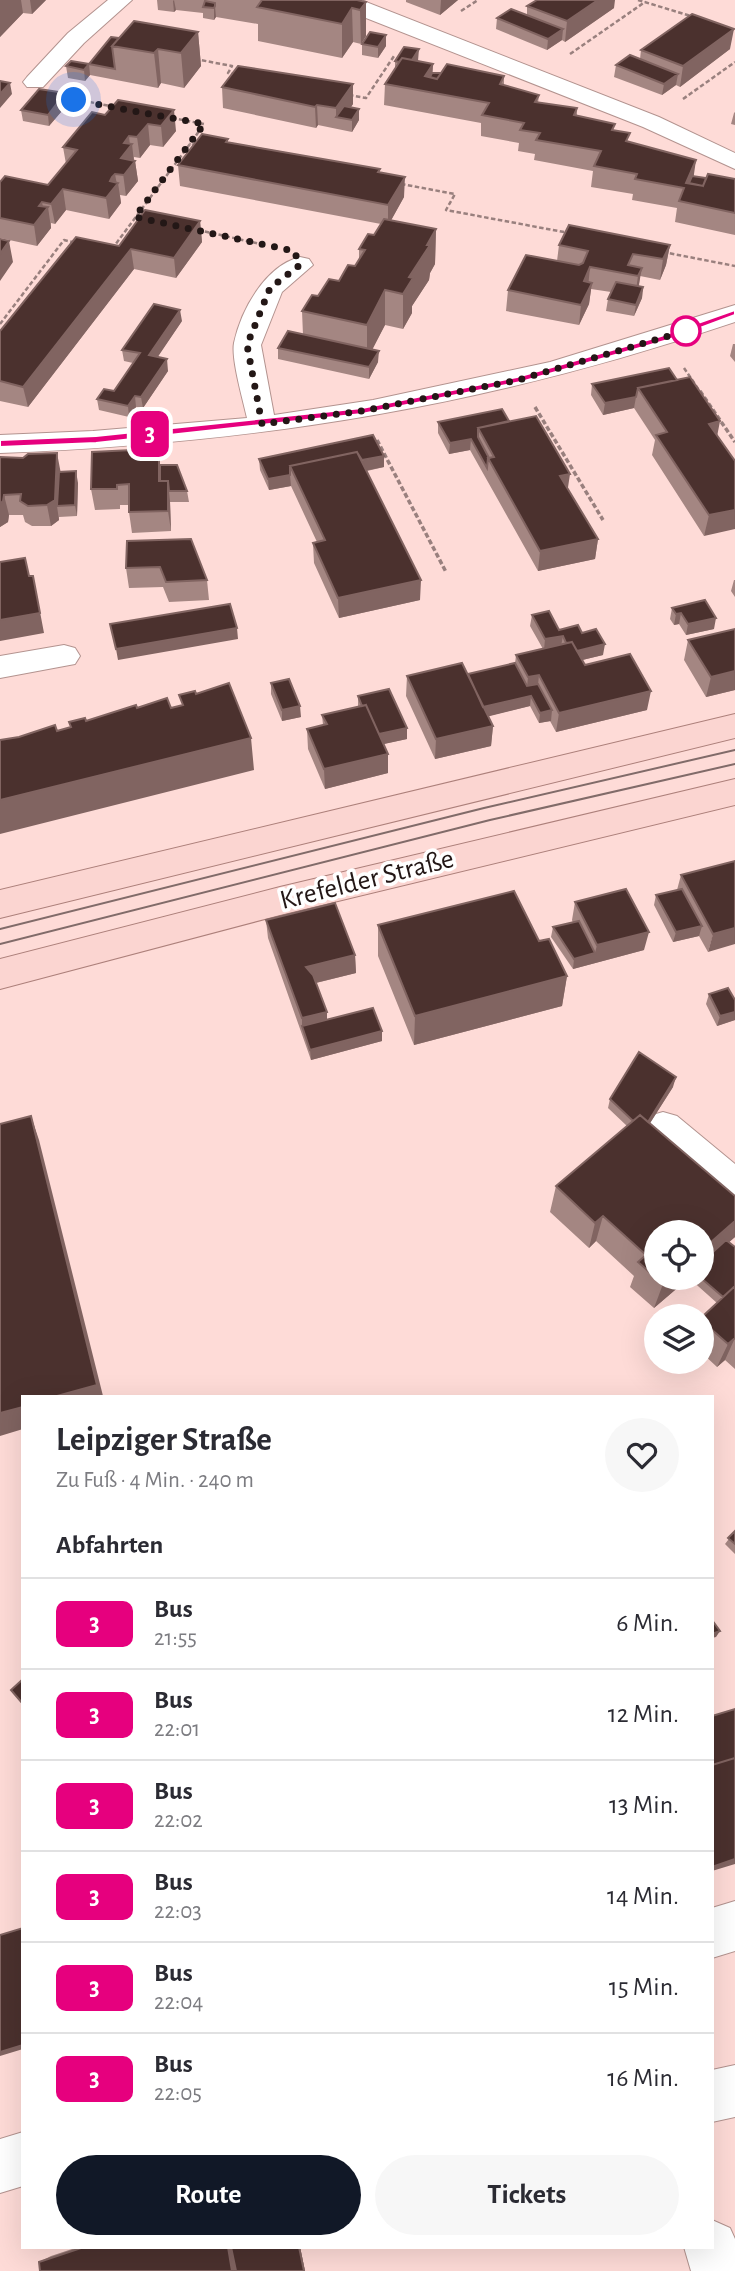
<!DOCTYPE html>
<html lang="de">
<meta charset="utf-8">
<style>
:root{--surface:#fff;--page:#f7f7f7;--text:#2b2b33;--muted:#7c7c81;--line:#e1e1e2;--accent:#111827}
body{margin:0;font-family:"Alegreya Sans",sans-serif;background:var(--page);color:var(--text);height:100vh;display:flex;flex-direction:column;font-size:26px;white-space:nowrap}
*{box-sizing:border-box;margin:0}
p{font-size:23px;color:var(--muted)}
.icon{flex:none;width:38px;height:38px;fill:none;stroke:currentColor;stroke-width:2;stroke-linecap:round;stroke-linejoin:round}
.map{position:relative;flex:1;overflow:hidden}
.sheet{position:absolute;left:21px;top:1395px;width:693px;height:854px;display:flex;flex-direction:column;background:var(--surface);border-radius:0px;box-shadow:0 7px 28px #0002}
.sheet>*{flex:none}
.badge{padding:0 14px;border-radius:10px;font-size:24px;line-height:46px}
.controls{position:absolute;left:644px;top:1220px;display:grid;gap:14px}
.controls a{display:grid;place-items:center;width:70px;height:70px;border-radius:50%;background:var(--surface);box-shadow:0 7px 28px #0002;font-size:35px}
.you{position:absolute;width:35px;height:35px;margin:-18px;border:5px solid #fff;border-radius:50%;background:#1a73e8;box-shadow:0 0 0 10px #1a73e833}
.map>.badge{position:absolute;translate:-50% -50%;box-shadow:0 0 0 4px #fff}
h2{padding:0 35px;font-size:26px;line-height:63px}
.round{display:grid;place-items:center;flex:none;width:74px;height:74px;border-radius:37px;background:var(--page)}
.head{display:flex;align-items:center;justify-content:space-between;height:119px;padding:0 35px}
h1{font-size:33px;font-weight:600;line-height:52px}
.action{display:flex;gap:14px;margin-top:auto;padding:14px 35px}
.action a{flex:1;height:80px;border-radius:42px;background:var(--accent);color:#fff;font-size:28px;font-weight:600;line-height:80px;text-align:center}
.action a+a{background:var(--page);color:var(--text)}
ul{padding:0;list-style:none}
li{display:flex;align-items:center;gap:21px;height:91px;padding:0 35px;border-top:2px solid var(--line)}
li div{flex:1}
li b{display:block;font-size:26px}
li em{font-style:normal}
li .badge{min-width:77px;font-weight:700;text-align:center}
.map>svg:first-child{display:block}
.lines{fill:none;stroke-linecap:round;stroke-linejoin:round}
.minor-casing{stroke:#b3938f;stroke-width:2}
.major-casing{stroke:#ad807b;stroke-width:2}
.path-far1{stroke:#99807e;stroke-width:2.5;stroke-dasharray:4.5 2.5;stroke-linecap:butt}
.path{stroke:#99807e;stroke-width:3.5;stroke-dasharray:5 2.5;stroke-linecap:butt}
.minor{fill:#fff;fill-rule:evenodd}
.major{fill:#fbd5d1;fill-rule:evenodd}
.tram{stroke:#816b69;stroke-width:2}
.wall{fill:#a48682}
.shaded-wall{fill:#816461}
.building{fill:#4b312e;stroke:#816461;stroke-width:2}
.line{fill:#e6007e;stroke:#fff;stroke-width:2}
.walk{stroke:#231716;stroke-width:7;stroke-dasharray:0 12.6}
.stop-dot{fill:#fff;stroke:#e6007e;stroke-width:3.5}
.labels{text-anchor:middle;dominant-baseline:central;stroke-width:7;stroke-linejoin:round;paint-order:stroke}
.street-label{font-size:28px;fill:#231716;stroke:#fff}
</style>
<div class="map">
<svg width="735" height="2271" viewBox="0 0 735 2271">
<rect width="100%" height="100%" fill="#fedbd7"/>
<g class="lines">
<!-- minor casing -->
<g class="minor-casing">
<path id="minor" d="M108 0H132L84 43 43 87H27L23 82 27 77 68 33Z
M330 0H361L659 117 735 153V169L643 127 333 5Z
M300 257 309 259 313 265 282 292 261 345 274 415 373 400 550 362 735 305V322C488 406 260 443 0 453V435L93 431 247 418C243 400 231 359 234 343 241 310 265 266 300 257Z
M64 645 75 648 80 656 75 664 0 678V656Z
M663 1112 677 1116 735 1164V1205L721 1200 649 1140 644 1128 649 1116Z
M735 1901V1951L712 1958V1908Z
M735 2065V2117L712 2122V2070Z
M23 2132V2186L0 2193V2139Z
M712 2220 730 2228 735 2239V2271H691L684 2247H712Z"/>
</g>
<!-- major casing -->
<g class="major-casing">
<path id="major" d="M735 714V738L0 918V890Z
M735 779V805L280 915 0 989V959L280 887Z"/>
</g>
<!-- path-far1 -->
<path class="path-far1" d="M638 0 694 17
M461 11 478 0
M570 54 645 2
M195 59 232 66 228 73 237 75
M349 95 366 98 394 56
M69 98 115 107
M683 99 735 62
M172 118 204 124 190 144
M401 184 455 194 446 210 569 233
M198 230 265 245
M112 249 190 144 197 145
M663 252 735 266
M0 324 64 240 76 243
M684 368 701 393"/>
<!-- path -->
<path class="path" d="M700 391 735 442
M535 407 603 520
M377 440 446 572"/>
<!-- minor -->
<use href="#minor" class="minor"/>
<!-- major -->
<use href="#major" class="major"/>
<!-- tram -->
<path class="tram" d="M0 929 484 808 735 750
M0 944 490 820 735 764"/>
</g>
<!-- wall -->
<path class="wall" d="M0 0H46L32 14 23 13 0 37Z
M157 0H357L366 2V36L361 44 353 42 342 58 258 41V24L216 17 214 20 203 18V13L176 10 174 12 158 10Z
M406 0H458L440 15 406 2Z
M527 6 614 8 565 42 562 40 547 50 496 29 497 18 527 15Z
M198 32 201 66 184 88 161 83 158 88 90 75 89 64 119 38Z
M386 35V46L378 58 362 55V44Z
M730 49 680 87 676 85 662 95 614 77 616 65 640 59 641 50Z
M395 61 433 64 432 73 504 76V85L539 95 538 103 577 108V116L614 130 628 141 694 176 706 178 735 179V235L675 222 677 208 632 200 633 194 591 187 593 171 534 160 535 154 518 151 519 143 481 136V123L384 105 385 84 395 69Z
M89 64 90 75 85 81 68 78 66 66Z
M222 87 353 104 351 107 359 109V120L352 132 318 125 316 128 223 108Z
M118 100 176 131 163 147 150 145 140 158 134 157V160L135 161 138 181 126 196 120 195 121 203 109 219 66 210 55 224 51 223V228L37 246 0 238V182L48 185 66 164 63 147 105 115Z
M67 105 49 126 23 121 21 110Z
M735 112V125L731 124 734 113Z
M228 139V142L380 169V172L404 197 391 220 436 229 435 264 430 273 429 280 412 306V313L403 329 385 325 372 349 378 362 369 379 278 359V348L303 335 302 311 318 296 339 281 355 266 359 259V249L374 235 381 224 180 186 178 165Z
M200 221 202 242 176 278 134 269 28 407 0 401V331L119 246Z
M559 245H670L666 265 660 280 640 276 639 286 643 287 642 298 634 316 606 311 608 299 611 292 591 289 589 304 579 325 506 311 508 290 557 261Z
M182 321 157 357 168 371 143 408 136 407 129 417 99 410 97 399 114 391 133 363 124 361 122 350Z
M733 344H735V362L730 356Z
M669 368 735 461 704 536 652 455 655 440 634 408 603 415 591 395 592 384Z
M509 421 568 489 598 539 595 559 538 571 470 450 449 454 438 433V422Z
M132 450 133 457 160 465 187 491 189 502H170L171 531 132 533 129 512V505H120V509L95 510 91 489Z
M0 457 61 472 78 483 77 516 59 517V520L51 526H32L25 522 23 515H9L8 522 0 527Z
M259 459 384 467 367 471 420 600 339 618 314 563 313 543 317 542 291 486 269 490 260 470Z
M127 541 207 580 209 600 169 602 163 587 129 588 126 568Z
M734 580H735V597L731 591Z
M672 608 714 629 686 635 679 624 674 625 670 619Z
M532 615 559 630 582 633 603 655 582 660 585 665 647 710 556 732 550 721 539 723 530 706 488 716 493 726 491 746 435 759 406 696 407 676 468 674 515 664 516 655 543 649 530 626Z
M735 629V690L706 697 684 660 688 640Z
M271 683 301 717 282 721 271 694Z
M358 696 407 728V739L383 744 388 754V773L325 789 308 749 307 729 323 725 322 715 358 707Z
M735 861 708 952 699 936 673 942 654 905 656 895 677 890 681 875Z
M575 902 644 950 573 969 551 937 553 927 573 923 572 920Z
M266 920 355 955 356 973 316 983 327 1020 382 1041 311 1060 268 938Z
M378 925 539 941 567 976 562 1006 414 1045 378 956Z
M709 994 735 1000V1020L717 1026 706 1004Z
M673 1087 650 1123 735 1196V1237L729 1242 735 1247V1369L725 1360 717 1367 702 1353V1317L717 1303 689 1278H702V1232L656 1278H689L654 1308 630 1287 634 1276 596 1241 589 1248 550 1212 556 1186 627 1126 608 1108 610 1099Z
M735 1531V1554L725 1544Z
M78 2247H300L305 2271H40L39 2262 51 2256Z"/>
<!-- shaded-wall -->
<path class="shaded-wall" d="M0 0H21L23 13 0 37Z
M30 0H46L32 14Z
M174 0 176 10 174 12 173 1Z
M441 0H458L440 15Z
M598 0H615L614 8 565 42 567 21Z
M366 2V36L361 44 360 10Z
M215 6 216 17 214 20V8Z
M352 8 353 42 342 58V24Z
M563 29 562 40 547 50 548 39Z
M734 29 730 49 680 87 683 66Z
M198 32 201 66 184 88 181 53Z
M386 35V46L378 58V47Z
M158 49 161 83 158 88 154 53Z
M419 49 418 61 409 64Z
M89 64 90 75 85 81 84 70Z
M433 64 432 84 425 76Z
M678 74 676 85 662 95 664 84Z
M10 83 12 94 0 108V94Z
M353 84V104L343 119 336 117V129V108Z
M65 93 67 105 49 126 48 115Z
M317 105 318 125 316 128 315 107Z
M359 109V120L352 132V120Z
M174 110 176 131 163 147 161 126Z
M148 124 150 145 140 158 137 137Z
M129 136 130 146 132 144 134 162 135 161 138 181 126 196 121 158 124 143Z
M696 160 693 181 685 192 686 183Z
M115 174 117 185 118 183 121 203 109 219 106 198 110 181Z
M405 177 404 197 388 226V205Z
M63 189 66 210 55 224 51 204Z
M42 202 44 212 48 207 51 228 37 246 34 225 39 206Z
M200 221 202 242 176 278 174 258Z
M436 229 435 264 430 273 429 280 412 306V313L403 329V294L409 277Z
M9 241 13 262 0 281V254Z
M670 245 666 265 660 280 663 259Z
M131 249 134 269 28 407 23 387Z
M590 267 588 288 584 281Z
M642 268 638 289 635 297 638 276Z
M592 283 589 304 579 325 581 305Z
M643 287 642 298 634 316 636 305Z
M385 290V325L367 360V325Z
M180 310 182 321 151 367 149 355Z
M379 351 378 362 369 379V367Z
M167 359 168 371 143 408 141 397Z
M135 396 136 407 129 417 128 406Z
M636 397 634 408 603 415 605 403Z
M720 421 716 442 709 424Z
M471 439 470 450 449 454 450 443Z
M57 453 61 474 57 506 59 520 51 526 47 505Z
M384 456V467L299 484 294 474Z
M76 471 78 483 77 516 75 505Z
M570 474 567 494 560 476Z
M290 475 291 486 269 490 268 479Z
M168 481 170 501 171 531 168 511Z
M4 495 9 515 8 522 0 527V504Z
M735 510V529L704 536 709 515Z
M598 539 595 559 538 571 540 551Z
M421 580 420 600 339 618 338 598Z
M37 596 44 633 0 641V620Z
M681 613 679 624 674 625 676 614Z
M716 618 714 629 686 635 688 624Z
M237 628 238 639 118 660 116 649Z
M563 636 561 646 544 650 545 639Z
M605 644 603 655 570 663 571 652Z
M735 671V690L706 697 711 677Z
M539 675 537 695 531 696 530 706 478 719 479 708 526 697 528 677Z
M651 691 647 710 556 732 559 713Z
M300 706 301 717 282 721V710Z
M552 710 551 721 539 723 540 713Z
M493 726 491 746 435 759 436 739Z
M407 728V739L375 746V735Z
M251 738 254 770 0 834V800Z
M388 754V773L325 789 324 769Z
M702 926 699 936 673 942 676 932Z
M735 928V944L708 952 713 934Z
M649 932 644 950 573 969 574 959 595 953 597 945Z
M355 955 356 973 307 985 306 967Z
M567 976 562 1006 414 1045 415 1016Z
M327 1012V1030L302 1026V1018Z
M735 1012V1020L717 1026 720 1016Z
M382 1031V1041L311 1060 310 1050Z
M676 1077 673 1087 640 1139 643 1130Z
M31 1116 39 1140 103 1396H57Z
M603 1216 596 1241 589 1248 595 1223Z
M735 1221V1237L702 1266V1250Z
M670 1278H689L654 1308 663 1284Z
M735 1338 725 1360 717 1367 728 1344Z
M23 1407V1429L0 1436V1413Z
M720 1631 716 1637 712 1638V1634Z
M735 1859V1864L712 1871V1867Z
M23 2045V2049L0 2056V2052Z
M228 2247H233L238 2271H232Z
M299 2247H300L305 2271H304Z"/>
<!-- building -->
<path class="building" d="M262 0H357L366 2 360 10 352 8 342 24 257 7Z
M537 0H598L567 21 527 6Z
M205 1 215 3V6L214 8 203 7Z
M511 9 563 29 548 39 497 18Z
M692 14 734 29 683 66 641 50Z
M134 21 198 32 181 53 158 49 154 53 112 46Z
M370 32 386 35 378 47 362 44Z
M111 37 119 38 112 46 115 69 89 64Z
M404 47 419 49 412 60 402 58 399 62 395 61Z
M630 55 678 74 664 84 616 65Z
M402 58 433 64 425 76 437 79 447 64 504 76 500 84 539 95 535 102 577 108 574 115 615 124 612 130 630 133 626 141 696 160 686 183 703 186 708 174 735 179V213L679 201 684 188 635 179 637 174 594 166 601 151 536 140 540 133 520 130 524 123 482 115 489 103 385 84Z
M71 61 89 64 84 70 66 66Z
M238 66 353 84 336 108 317 105 315 107 222 87Z
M432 73H441L437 79 430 77Z
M0 81 10 83 0 94Z
M39 89 65 93 48 115 21 110Z
M118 100 174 110 161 126 148 124 137 137 129 136 124 143 132 144 121 158 135 161 124 175 115 174 112 177 110 181 118 183 106 198 63 189 51 204 42 202 39 206 48 207 34 225 0 218V182L5 176 48 185 77 150 63 147 92 112 105 115Z
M344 106 359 109 352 120 336 117Z
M202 134 228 139 226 142 380 169 378 172 405 177 388 205 178 165Z
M692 176 706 178 703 186 689 183Z
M145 210 200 221 174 258 131 249 23 387 0 381V331L76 237 119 246Z
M384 219 436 229 427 245H430L409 277 413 278 403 294 385 290 367 325 302 311 312 295 318 296 329 279 339 281 348 265 355 266 365 250 359 249 368 234 374 235Z
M569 225 670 245 663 259 633 254 628 265 642 268 638 276 590 267 584 281 592 283 581 305 508 290 526 255 579 265 583 263 588 251 559 245Z
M0 239 9 241 0 254Z
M616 282 643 287 636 305 608 299Z
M154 304 180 310 149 355 167 359 141 397 135 396 128 406 97 399 104 389 114 391 140 353 122 350Z
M288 331 379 351 369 367 278 348Z
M669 368 677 380 638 388 636 397 605 403 592 384Z
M690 377 720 421 709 424 735 461V510L709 515 656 435 667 432 638 388Z
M502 409 509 421 478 428V437L489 458H488L487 468 471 439 450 443 438 422Z
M536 416 570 474 560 476 598 539 540 551 488 458 494 457 478 428Z
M373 435 384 456 362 460 357 452 290 466V475L268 479 259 459Z
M132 450V457L159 456V481H168V511L129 512V484L117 485V489H91L92 452Z
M357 452 421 580 338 598 313 543 325 540 290 466Z
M57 453 55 500 47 505 28 506 20 501 21 494 4 495 3 501 0 504V457L23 458 28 454Z
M160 465H177L187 491H169L168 481H160Z
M76 471 75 505 57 506 59 472Z
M191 539 207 580 166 582 160 567 126 568 127 541Z
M25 558 29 576H33L40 613 0 620V562Z
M705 600 716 618 688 624 681 613 676 614 672 608Z
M230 604 237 628 116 649 110 624Z
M549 611 559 630 578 625 582 633 596 629 605 644 577 651 572 642 566 643 563 636 545 639 532 615Z
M735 629V671L711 677 688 640Z
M572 642 585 665 630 654 651 691 559 713 539 675 528 677 516 655Z
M462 663 493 726 436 739 407 676Z
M515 663 527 686 538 684 552 710 540 713 531 696 483 707 468 674Z
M289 679 300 706 282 710 271 683Z
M229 683 251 738 0 800V740L19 737 55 725 57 731 71 727 69 722 85 718 86 721 136 705 137 708 167 698 171 708 183 705 179 695 195 691 196 694Z
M389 689 407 728 379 734 366 705 362 706 358 696Z
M366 705 388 754 324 769 307 729 327 724 322 715Z
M735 861V928L713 934 681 875Z
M626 889 649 932 597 945 575 902Z
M682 889 702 926 676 932 656 895Z
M514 891 539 941 549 939 567 976 415 1016 378 925Z
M335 903 355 955 306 967 313 975 327 1012 302 1018 266 920Z
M579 921 595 953 574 959 553 927Z
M728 988 735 1000V1012L720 1016 709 994Z
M373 1008 382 1031 310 1050 302 1026Z
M639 1052 676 1077 648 1122 640 1115 633 1121 610 1099Z
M640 1115 735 1196V1221L702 1250V1232H656V1278H670L663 1284 638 1262 646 1255 603 1216 595 1223 556 1186Z
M31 1116 97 1385 57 1396H23V1407L0 1413V1124Z
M726 1240 735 1247V1286L723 1297 701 1278H702V1262Z
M735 1286V1338L728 1344 702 1321V1317Z
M735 1531V1544L728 1538Z
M712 1620 720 1631 712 1634Z
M23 1679V1704L11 1690Z
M735 1709V1758L712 1765V1716Z
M735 1758V1859L712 1867V1765Z
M23 1928V2045L0 2052V1935Z
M84 2247H228L232 2271H40L39 2262Z
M231 2247H299L304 2271H236Z"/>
<!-- line -->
<path class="line" d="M735 310V315L668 340 521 382 362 414 96 443 0 447V440L96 436 362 408 517 377 661 336Z"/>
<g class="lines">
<!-- walk -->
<path class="walk" d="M74 100 204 124 135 217 294 251 300 265 270 288 247 345 262 424 362 411 518 380 686 331"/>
</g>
<!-- markers -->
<circle class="stop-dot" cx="686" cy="331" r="14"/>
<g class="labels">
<!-- street labels -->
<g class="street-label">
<text transform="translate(367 880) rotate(-14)">Krefelder Straße</text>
</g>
</g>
</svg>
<div class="controls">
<a><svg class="icon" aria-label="locate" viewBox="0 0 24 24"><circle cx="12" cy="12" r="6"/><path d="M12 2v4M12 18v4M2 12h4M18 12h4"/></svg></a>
<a><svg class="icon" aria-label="layers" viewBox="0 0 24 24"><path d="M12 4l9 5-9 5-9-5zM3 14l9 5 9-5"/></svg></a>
</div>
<div class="you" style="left:74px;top:100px"></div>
<b class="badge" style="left:150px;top:434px;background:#e6007e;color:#fff">3</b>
<section class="sheet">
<div class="head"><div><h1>Leipziger Straße</h1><p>Zu Fuß · 4 Min. · 240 m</p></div><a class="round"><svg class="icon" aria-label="heart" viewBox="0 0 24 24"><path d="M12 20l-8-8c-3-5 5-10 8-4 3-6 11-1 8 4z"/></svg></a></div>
<h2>Abfahrten</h2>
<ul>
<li><span class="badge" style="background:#e6007e;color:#fff">3</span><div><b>Bus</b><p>21:55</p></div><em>6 Min.</em></li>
<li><span class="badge" style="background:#e6007e;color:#fff">3</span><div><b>Bus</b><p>22:01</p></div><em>12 Min.</em></li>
<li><span class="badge" style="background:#e6007e;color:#fff">3</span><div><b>Bus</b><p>22:02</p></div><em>13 Min.</em></li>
<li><span class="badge" style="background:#e6007e;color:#fff">3</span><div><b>Bus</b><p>22:03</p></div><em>14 Min.</em></li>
<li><span class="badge" style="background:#e6007e;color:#fff">3</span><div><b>Bus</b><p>22:04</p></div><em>15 Min.</em></li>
<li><span class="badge" style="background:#e6007e;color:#fff">3</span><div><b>Bus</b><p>22:05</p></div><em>16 Min.</em></li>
</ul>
<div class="action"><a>Route</a><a>Tickets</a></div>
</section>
</div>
